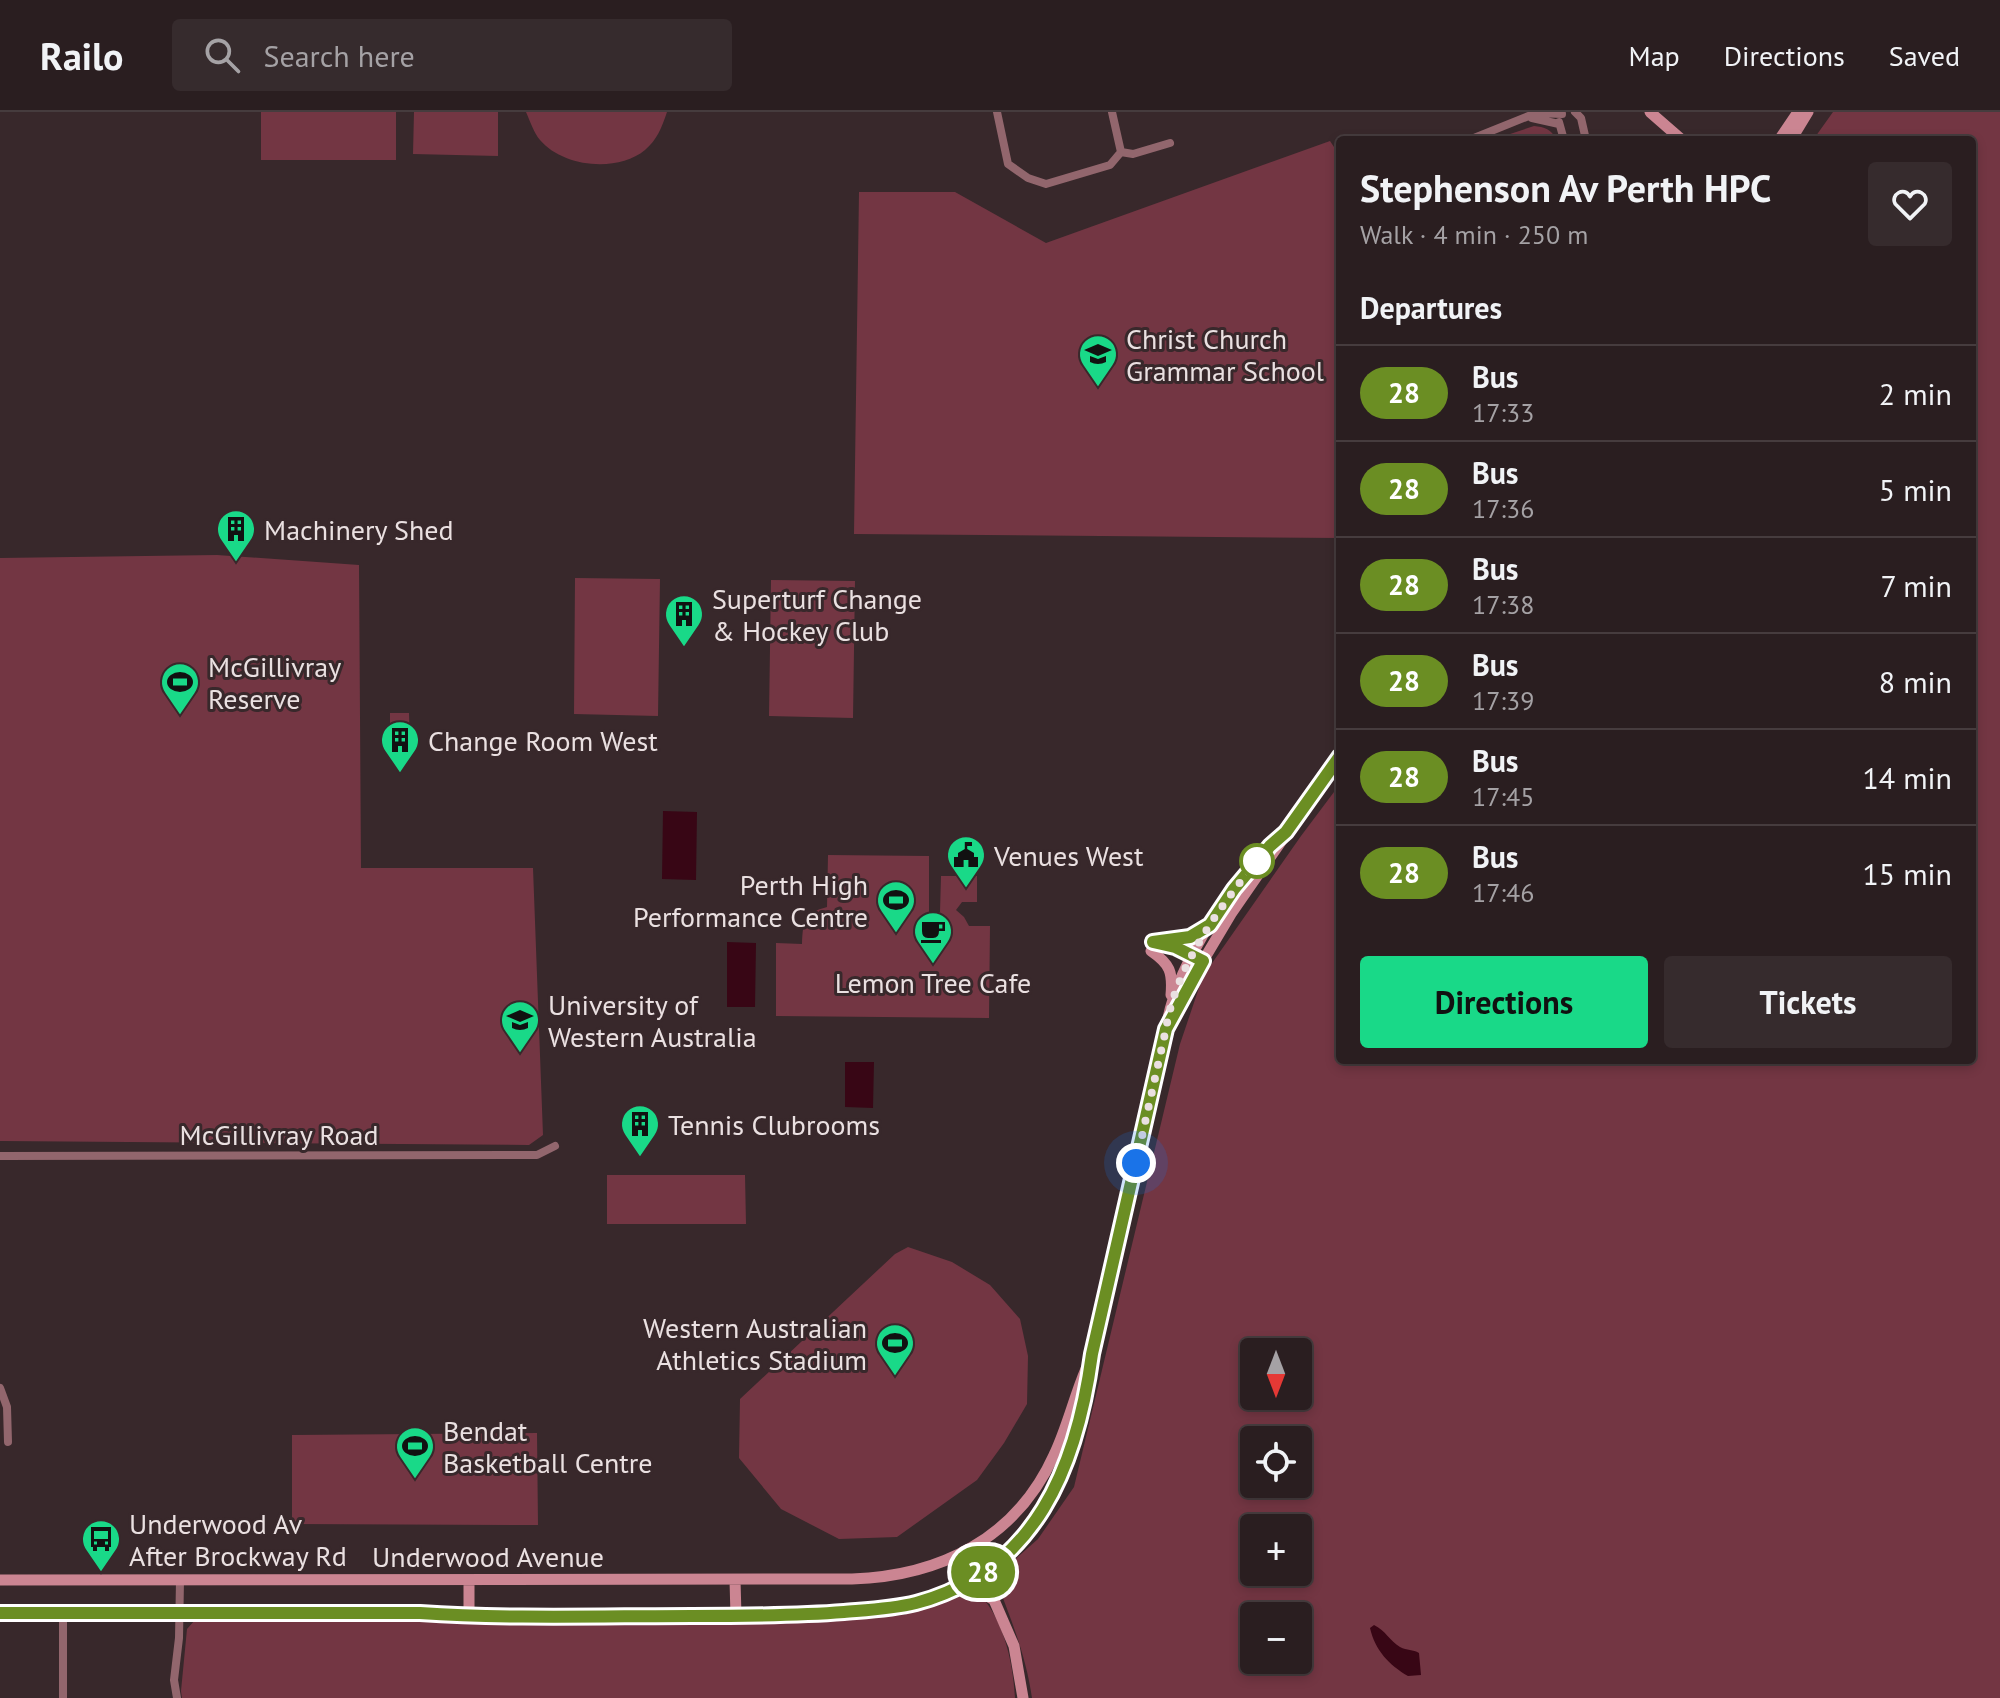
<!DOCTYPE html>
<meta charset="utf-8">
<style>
:root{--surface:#2a1e20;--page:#362b2d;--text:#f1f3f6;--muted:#a5a2a5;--line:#463c3e;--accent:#19d988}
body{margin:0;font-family:"PT Sans",sans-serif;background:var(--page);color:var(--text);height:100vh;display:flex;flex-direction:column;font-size:30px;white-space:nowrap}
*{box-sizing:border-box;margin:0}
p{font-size:26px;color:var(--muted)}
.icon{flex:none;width:44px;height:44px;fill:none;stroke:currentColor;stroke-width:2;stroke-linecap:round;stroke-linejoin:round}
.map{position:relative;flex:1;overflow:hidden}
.panel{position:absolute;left:1336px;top:24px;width:640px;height:928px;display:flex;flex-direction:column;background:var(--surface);border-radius:8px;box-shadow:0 4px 12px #0003,0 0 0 2px var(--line)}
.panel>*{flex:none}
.badge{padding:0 16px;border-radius:26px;font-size:28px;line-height:52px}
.needle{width:52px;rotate:180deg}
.tools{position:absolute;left:1240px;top:1226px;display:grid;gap:16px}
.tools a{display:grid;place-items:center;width:72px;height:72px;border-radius:8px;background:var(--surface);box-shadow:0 4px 12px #0003,0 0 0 2px var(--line);font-size:40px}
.you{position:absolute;width:40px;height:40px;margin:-20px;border:6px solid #fff;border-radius:50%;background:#1a73e8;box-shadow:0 0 0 12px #1a73e833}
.map>.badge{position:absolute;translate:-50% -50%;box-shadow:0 0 0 4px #fff}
h2{padding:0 24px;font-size:30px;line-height:72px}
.round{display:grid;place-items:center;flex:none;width:84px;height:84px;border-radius:8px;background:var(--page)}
.head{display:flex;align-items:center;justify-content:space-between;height:136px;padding:0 24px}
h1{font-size:38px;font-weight:800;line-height:60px}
.action{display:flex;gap:16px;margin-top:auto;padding:16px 24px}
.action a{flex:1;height:92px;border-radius:8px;background:var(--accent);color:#111;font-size:32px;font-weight:800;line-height:92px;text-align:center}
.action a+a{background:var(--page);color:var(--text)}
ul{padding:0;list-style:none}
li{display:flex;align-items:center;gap:24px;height:96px;padding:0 24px;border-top:2px solid var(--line)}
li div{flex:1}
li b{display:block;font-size:30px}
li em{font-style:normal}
li .badge{min-width:88px;font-weight:700;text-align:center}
header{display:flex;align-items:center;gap:48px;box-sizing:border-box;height:112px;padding:0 40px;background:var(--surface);border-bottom:2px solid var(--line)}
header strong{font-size:38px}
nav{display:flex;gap:44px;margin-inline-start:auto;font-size:28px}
.search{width:560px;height:72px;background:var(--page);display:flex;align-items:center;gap:20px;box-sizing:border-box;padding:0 28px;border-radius:8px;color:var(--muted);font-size:30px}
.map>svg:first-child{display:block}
.green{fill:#733643;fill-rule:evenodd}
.water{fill:#380615}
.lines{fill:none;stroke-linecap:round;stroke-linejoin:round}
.street{stroke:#92666d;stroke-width:8}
.secondary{stroke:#cb8592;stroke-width:11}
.line-casing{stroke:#fff;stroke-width:18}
.line{stroke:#6b8e23;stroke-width:12}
.walk{stroke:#eae0e1;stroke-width:8;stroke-dasharray:0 14.4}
.stop-dot{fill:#fff;stroke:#6b8e23;stroke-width:4}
.labels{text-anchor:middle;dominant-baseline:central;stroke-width:6;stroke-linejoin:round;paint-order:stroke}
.poi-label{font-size:28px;fill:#eae0e1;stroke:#38282b;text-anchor:start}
.street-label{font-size:28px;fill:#eae0e1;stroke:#38282b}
</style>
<header>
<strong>Railo</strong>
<div class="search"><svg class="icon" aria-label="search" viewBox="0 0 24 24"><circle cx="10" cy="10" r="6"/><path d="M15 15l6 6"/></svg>Search here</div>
<nav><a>Map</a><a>Directions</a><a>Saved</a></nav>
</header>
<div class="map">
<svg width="2000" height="1586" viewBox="0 0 2000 1586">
<rect width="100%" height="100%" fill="#38282b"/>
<!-- green -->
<path class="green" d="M261 0H396V48H261Z
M414 0H498V44L413 42Z
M526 0H667C662 15 657 28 645 38 617 61 563 55 540 28 534 21 530 9 526 0Z
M1833 0H2000V1586H1032C1026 1543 1010 1505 995 1465L1038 1427 1074 1375 1180 932 1203 864 1301 724 1340 672V948H1972V28H1813ZM1254 1240H1298V1284H1254ZM1254 1328H1298V1372H1254ZM1254 1416H1298V1460H1254ZM1254 1504H1298V1548H1254Z
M1534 14C1544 15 1552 17 1556 28H1492Z
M1330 29 1340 44V426L854 422 859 80H955L1046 131Z
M217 443 359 453 361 756H533L543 1023 529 1033 0 1029V446Z
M575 466 660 467 658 604 574 602Z
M771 468 855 469 853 606 769 604Z
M390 601H409L410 632H390Z
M828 743 929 744V800H940L941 764H977V790H962L956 798 964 805 969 814H990L989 906 776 904V831L802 832C803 809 804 801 827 795Z
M607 1063H745L746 1112H607Z
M908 1135 952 1150 990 1173 1020 1207 1028 1244 1027 1292 1004 1331 977 1368 897 1425 839 1427 781 1397 739 1346 740 1287 895 1142Z
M537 1321 538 1413 292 1412V1323Z
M974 1477C1003 1502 1013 1549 1015 1586H182L181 1579 187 1517 195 1508 203 1507H393L526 1512 804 1509 903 1503 936 1492 964 1479Z"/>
<!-- water -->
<path class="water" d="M663 699 697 700 696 768 662 767Z
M727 830 756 831 755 895H727Z
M845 950H874L873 996 845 995Z
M1374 1513C1385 1518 1390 1529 1400 1535 1407 1539 1413 1537 1419 1541L1421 1563 1408 1564C1389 1553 1375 1538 1370 1516Z"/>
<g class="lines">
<!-- street -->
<path class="street" d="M997 0 1008 52 1028 66 1046 72 1110 53 1121 40
M1112 0 1121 40 1133 42 1170 31
M1575 0 1581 6 1586 28
M1532 6 1559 12
M1559 10 1564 28
M1469 28 1536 1 1562 2
M0 1044 537 1043 555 1034
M0 1276 7 1295 8 1330
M63 1501V1586
M177 1586 174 1568 179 1526 180 1468"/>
<!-- secondary -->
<path class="secondary" d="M1650 0 1682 28
M1779 28 1798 0
M1791 28 1808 0
M1153 830 1188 825 1206 816
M1151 839C1170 852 1173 860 1171 883
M1171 909 1203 849 1231 802 1340 644
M970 1437 994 1481V1488L1014 1534 1023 1586
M961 1442 987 1484 994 1488
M0 1468 852 1467C940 1464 1016 1427 1054 1343 1067 1316 1074 1285 1086 1257
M735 1468 736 1504
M0 1501H420C507 1507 594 1504 681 1504 735 1504 790 1504 844 1500 868 1498 892 1497 916 1491 965 1478 1014 1445 1042 1402 1064 1367 1078 1324 1086 1283 1090 1265 1091 1247 1095 1230 1120 1125 1143 1021 1166 917 1175 853 1237 761 1286 720
M469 1504V1468"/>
</g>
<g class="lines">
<!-- line casing -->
<g class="line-casing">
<path id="line" d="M0 1501H420C511 1507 602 1504 692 1504 743 1504 793 1504 844 1500 868 1498 892 1497 916 1491 1036 1459 1077 1354 1092 1242L1166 917 1203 849 1175 835 1153 830 1190 825 1210 813 1234 777 1270 734 1286 720 1340 644"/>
</g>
<!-- line -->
<use href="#line" class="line"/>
<!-- walk -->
<path class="walk" d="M1136 1051 1166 917C1175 856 1219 796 1257 749"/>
</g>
<!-- icons -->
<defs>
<g id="school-pin" transform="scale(2)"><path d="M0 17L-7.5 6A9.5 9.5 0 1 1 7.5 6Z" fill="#19d988" stroke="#38282b"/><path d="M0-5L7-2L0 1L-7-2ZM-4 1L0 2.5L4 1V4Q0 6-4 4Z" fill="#111"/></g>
<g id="building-pin" transform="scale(2)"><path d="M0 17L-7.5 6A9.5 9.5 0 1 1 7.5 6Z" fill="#19d988" stroke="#38282b"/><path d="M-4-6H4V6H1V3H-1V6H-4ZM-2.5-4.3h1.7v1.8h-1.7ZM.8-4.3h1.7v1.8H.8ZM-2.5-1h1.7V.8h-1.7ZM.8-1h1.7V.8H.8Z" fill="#111"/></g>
<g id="stadium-pin" transform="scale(2)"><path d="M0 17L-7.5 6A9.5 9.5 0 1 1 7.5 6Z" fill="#19d988" stroke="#38282b"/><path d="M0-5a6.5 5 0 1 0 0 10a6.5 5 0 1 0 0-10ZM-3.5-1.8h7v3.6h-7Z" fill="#111"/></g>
<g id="civic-pin" transform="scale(2)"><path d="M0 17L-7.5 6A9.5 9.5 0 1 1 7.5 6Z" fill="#19d988" stroke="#38282b"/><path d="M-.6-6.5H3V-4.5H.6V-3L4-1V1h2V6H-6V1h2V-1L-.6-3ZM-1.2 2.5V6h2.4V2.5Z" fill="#111"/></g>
<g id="cafe-pin" transform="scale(2)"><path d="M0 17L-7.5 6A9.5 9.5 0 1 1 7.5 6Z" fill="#19d988" stroke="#38282b"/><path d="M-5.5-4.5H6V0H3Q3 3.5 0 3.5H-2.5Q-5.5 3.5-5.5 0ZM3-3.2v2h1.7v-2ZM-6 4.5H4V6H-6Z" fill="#111"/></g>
<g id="university-pin" transform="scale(2)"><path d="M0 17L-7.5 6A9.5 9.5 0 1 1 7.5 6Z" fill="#19d988" stroke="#38282b"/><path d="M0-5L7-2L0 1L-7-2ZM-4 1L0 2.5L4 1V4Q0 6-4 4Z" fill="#111"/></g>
<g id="bus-pin" transform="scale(2)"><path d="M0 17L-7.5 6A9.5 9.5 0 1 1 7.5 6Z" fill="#19d988" stroke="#38282b"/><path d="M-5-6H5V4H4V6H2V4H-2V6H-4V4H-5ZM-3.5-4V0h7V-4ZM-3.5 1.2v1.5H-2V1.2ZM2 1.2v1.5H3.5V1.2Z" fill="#111"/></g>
</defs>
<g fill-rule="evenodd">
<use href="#school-pin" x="1098" y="242"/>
<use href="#building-pin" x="236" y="417"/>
<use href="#building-pin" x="684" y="502"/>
<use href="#stadium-pin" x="180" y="570"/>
<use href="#building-pin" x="400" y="628"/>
<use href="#civic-pin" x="966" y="743"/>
<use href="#stadium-pin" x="896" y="788"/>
<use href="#cafe-pin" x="933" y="819"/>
<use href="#university-pin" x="520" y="908"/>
<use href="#building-pin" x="640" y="1012"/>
<use href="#stadium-pin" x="895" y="1231"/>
<use href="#stadium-pin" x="415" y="1334"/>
<use href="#bus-pin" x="101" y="1427"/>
</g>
<!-- markers -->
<circle class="stop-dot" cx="1257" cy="749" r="16"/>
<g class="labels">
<!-- poi labels -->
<g class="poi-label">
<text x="1126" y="226">Christ Church<tspan x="1126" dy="32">Grammar School</tspan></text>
<text x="264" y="417">Machinery Shed</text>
<text x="712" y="486">Superturf Change<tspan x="712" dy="32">&amp; Hockey Club</tspan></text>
<text x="208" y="554">McGillivray<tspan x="208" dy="32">Reserve</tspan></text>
<text x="428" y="628">Change Room West</text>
<text x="994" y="743">Venues West</text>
<text x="868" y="772" text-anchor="end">Perth High<tspan x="868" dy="32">Performance Centre</tspan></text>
<text x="933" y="870" text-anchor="middle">Lemon Tree Cafe</text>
<text x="548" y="892">University of<tspan x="548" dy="32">Western Australia</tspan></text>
<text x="668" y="1012">Tennis Clubrooms</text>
<text x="867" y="1215" text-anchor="end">Western Australian<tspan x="867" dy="32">Athletics Stadium</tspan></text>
<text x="443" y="1318">Bendat<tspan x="443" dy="32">Basketball Centre</tspan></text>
<text x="129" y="1411">Underwood Av<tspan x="129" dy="32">After Brockway Rd</tspan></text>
</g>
<!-- street labels -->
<g class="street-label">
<text x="279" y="1022">McGillivray Road</text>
<text x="488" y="1444">Underwood Avenue</text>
</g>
</g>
</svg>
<div class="tools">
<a><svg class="needle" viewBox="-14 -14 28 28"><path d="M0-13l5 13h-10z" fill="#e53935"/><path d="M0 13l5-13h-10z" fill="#a5a2a5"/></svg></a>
<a><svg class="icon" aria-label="locate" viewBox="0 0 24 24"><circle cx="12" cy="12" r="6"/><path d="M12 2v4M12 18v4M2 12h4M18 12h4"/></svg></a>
<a>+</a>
<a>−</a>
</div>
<div class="you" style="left:1136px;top:1051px"></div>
<b class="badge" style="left:983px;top:1460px;background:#6b8e23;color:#fff">28</b>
<section class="panel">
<div class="head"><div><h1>Stephenson Av Perth HPC</h1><p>Walk · 4 min · 250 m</p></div><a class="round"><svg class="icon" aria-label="heart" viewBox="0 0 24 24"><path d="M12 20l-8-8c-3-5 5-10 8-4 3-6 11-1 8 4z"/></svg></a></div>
<h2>Departures</h2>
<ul>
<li><span class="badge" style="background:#6b8e23;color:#fff">28</span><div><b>Bus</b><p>17:33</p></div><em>2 min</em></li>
<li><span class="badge" style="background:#6b8e23;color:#fff">28</span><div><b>Bus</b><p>17:36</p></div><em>5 min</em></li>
<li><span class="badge" style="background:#6b8e23;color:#fff">28</span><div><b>Bus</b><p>17:38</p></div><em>7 min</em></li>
<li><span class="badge" style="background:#6b8e23;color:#fff">28</span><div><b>Bus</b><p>17:39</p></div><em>8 min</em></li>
<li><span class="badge" style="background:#6b8e23;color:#fff">28</span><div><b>Bus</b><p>17:45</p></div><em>14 min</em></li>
<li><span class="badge" style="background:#6b8e23;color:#fff">28</span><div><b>Bus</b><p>17:46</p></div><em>15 min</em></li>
</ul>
<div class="action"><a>Directions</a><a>Tickets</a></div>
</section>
</div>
